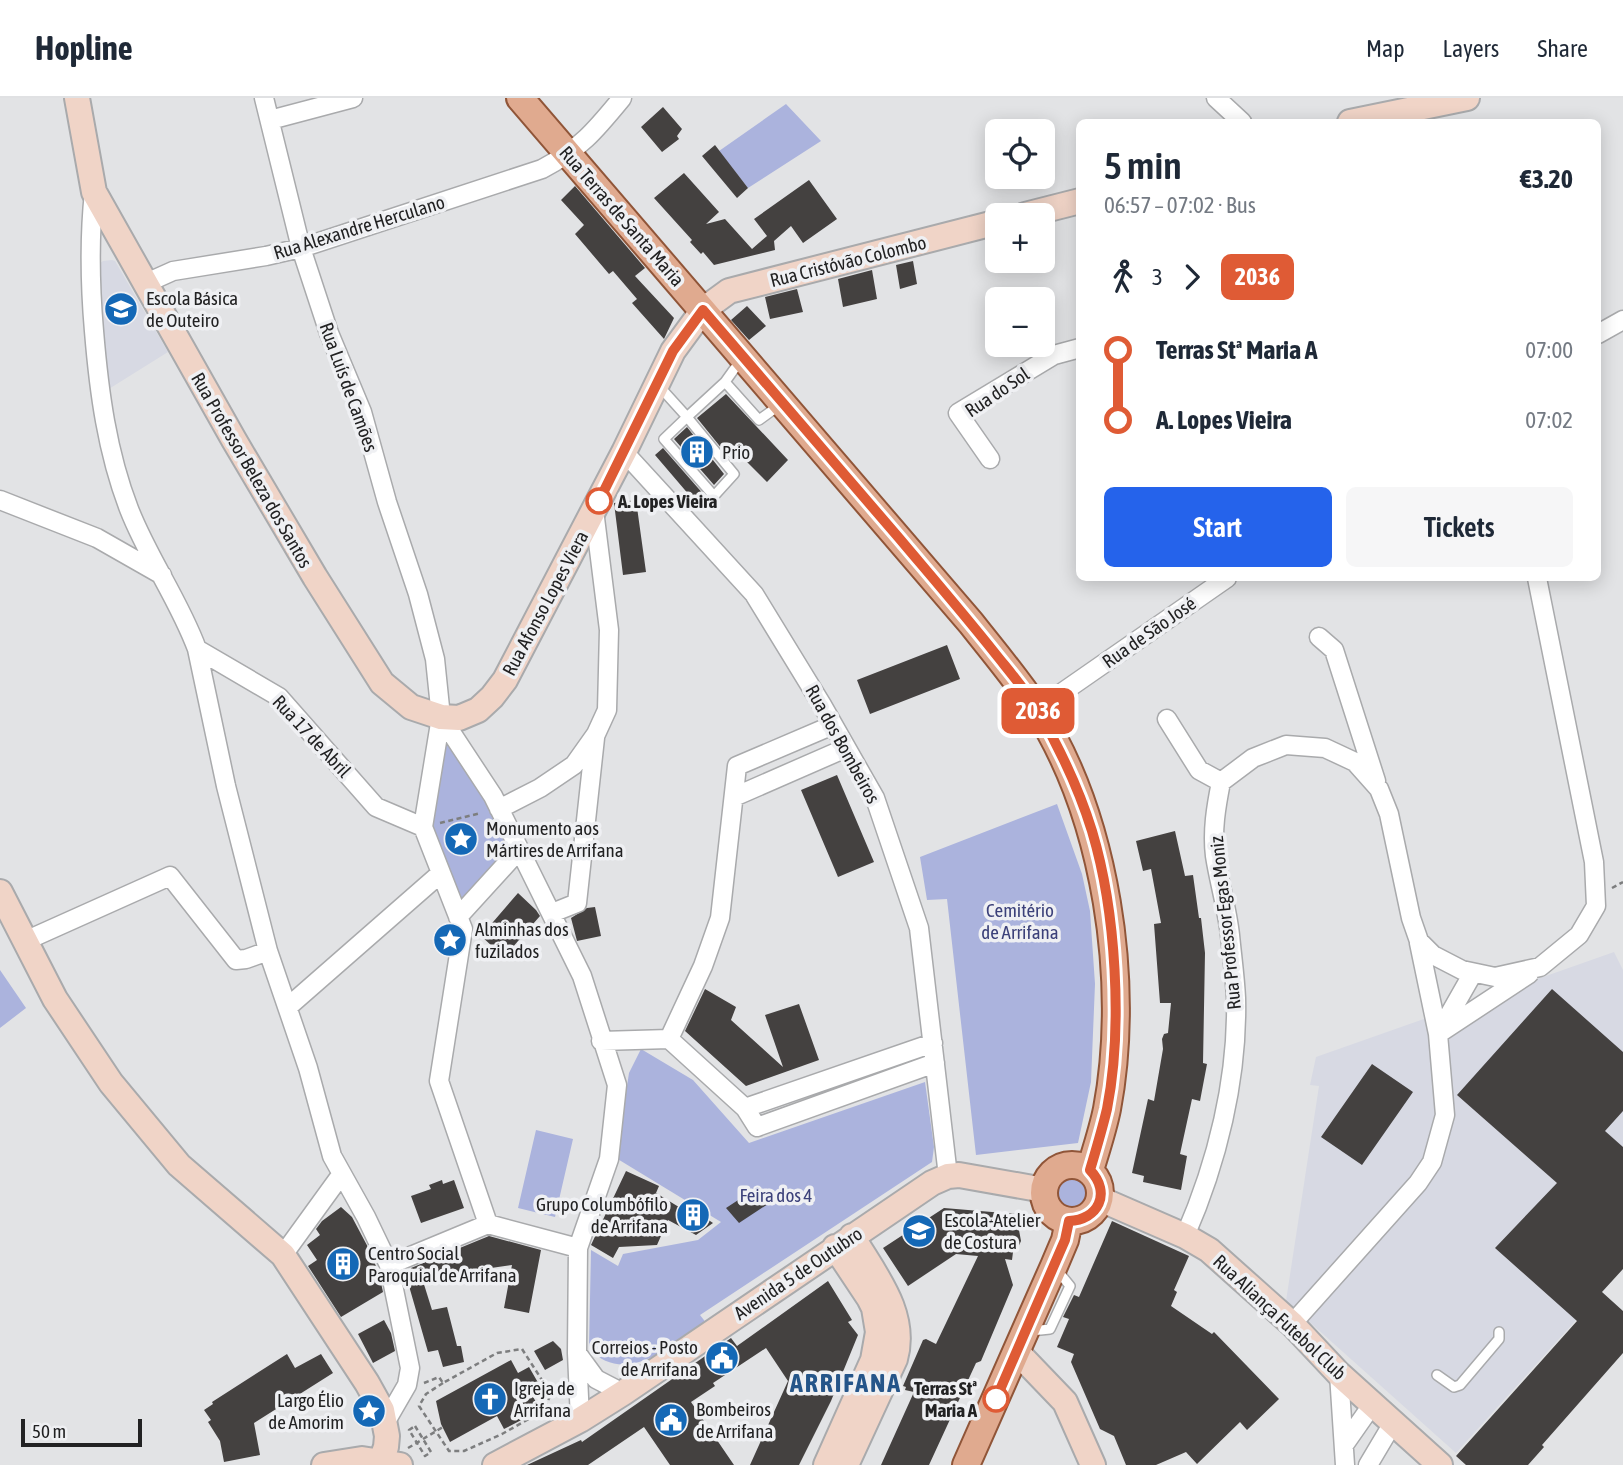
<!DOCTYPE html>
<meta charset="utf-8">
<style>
:root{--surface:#fff;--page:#f6f6f7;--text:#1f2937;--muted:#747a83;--line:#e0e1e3;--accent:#2563eb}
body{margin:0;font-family:"Asap Condensed",sans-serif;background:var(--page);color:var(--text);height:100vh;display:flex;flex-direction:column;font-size:26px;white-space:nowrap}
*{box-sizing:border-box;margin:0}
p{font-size:23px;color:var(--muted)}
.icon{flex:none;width:38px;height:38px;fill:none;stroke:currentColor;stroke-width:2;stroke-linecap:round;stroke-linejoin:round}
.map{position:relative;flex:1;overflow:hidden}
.side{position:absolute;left:1076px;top:21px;width:525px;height:462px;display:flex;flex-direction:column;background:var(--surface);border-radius:10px;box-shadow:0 4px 18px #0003}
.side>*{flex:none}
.badge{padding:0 14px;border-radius:10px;font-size:24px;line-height:46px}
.tools{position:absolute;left:985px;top:21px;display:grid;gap:14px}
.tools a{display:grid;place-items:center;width:70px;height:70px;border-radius:10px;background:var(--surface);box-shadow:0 4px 18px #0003;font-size:35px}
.scale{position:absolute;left:21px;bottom:18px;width:121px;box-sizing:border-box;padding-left:7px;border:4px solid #222223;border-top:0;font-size:19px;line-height:24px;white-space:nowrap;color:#222223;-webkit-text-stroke:5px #eff0f3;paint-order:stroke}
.map>.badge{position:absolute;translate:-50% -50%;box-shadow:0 0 0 4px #fff}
.legs{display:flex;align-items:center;gap:10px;height:77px;padding:0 28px;font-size:23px}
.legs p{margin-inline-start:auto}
.summary{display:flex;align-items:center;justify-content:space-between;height:119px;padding:0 28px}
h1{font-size:38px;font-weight:600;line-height:52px}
.cta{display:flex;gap:14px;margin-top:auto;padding:14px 28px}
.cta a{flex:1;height:80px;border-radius:10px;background:var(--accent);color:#fff;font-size:28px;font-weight:600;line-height:80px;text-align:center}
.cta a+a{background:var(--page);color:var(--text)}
ul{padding:0 28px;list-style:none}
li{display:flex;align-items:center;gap:24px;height:70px;font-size:26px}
li i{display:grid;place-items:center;width:10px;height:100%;margin:0 9px;background:currentColor}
li i::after{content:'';width:18px;height:18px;margin:-9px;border:5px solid;border-radius:50%;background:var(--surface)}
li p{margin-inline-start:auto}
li:first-child i{background:linear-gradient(#0000 50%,currentColor 0)}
li:last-child i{background:linear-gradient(currentColor 50%,#0000 0)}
header{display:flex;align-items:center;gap:42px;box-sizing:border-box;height:98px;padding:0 35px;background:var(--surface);border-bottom:2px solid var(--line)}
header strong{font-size:33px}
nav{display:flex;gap:38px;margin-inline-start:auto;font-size:24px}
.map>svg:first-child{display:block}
.built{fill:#d7d9e3}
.green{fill:#abb3dd}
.building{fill:#444140}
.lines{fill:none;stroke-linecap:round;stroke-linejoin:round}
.lane-casing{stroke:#a9aaac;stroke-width:12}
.street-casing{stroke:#a9aaac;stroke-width:21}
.secondary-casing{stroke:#a9aaac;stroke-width:28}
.primary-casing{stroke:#905538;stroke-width:30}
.path{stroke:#7d7e7f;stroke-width:2.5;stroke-dasharray:5 3.5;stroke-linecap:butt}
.lane{stroke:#fff;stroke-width:9}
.street{stroke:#fff;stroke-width:18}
.secondary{stroke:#f0d4c7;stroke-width:24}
.primary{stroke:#e0aa8f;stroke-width:26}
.line-1-casing{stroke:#fff;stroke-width:16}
.line-1{stroke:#df5b35;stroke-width:10}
.stop-1-dot{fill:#fff;stroke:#df5b35;stroke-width:3.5}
.labels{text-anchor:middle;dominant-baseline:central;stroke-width:7;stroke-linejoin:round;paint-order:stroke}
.street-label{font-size:19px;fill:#222223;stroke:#eff0f3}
.poi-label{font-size:19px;fill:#222223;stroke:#eff0f3;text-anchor:start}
.stop-label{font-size:19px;font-weight:bold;fill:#222223;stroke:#eff0f3;text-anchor:start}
.park-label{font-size:19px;fill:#3c417a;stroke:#eff0f3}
.district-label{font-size:26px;font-weight:bold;letter-spacing:2px;fill:#255589;stroke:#eff0f3}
</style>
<header>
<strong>Hopline</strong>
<nav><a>Map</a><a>Layers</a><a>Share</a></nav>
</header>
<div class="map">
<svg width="1623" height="1367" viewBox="0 0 1623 1367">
<rect width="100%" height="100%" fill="#e2e3e5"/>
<!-- built -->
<path class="built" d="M112 162 115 163 168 254 104 294 96 168 103 163Z
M1614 854 1623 872V1170L1456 1355 1286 1203 1319 988 1310 987 1316 959Z"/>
<!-- green -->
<path class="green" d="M786 6 821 43 748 90 719 53Z
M443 634 485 694 514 753 460 812 427 727Z
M1057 706 1082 776 1090 813 1095 886 1091 984 1078 1045 976 1057 947 801 927 802 920 759Z
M0 872 26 910 0 930Z
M641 951 693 982 749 1045 925 984 934 1049 932 1064 700 1217 707 1226C672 1247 624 1290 589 1250L591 1152 618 1168 623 1156 698 1142 721 1124 616 1060 629 975Z
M536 1032 573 1041 555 1119 518 1110Z
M1056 1097a19 19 0 1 1 38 0a19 19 0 1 1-38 0Z"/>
<!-- building -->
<path class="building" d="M663 9 682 31 677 38 679 41 662 54 641 29Z
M715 47 748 90 737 100 702 58Z
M684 75 719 114 706 126 725 121 752 151 767 138 754 121 809 82 837 121 803 145 791 128 774 143 775 152 714 167 703 154 701 156 690 144 692 142 654 100Z
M575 88 645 170 635 178 674 220 664 241 632 205 637 201 613 173 609 176 575 136 584 127 561 102Z
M913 163 917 186 900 191 896 167Z
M872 172 877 201 843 209 838 181Z
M797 191 803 214 770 221 765 199Z
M747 208 766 228 749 242 731 222Z
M726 296 788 362 767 384 738 355 731 362 697 320Z
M687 329 724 376 714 387 674 341Z
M663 350 705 398 696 405 655 357Z
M636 402 646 474 623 477 614 405Z
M947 547 960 581 870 616 857 582Z
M837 677 874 764 838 779 801 692Z
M1175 733 1185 778 1193 777 1199 820H1201L1205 855 1203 965 1207 966 1200 1003 1192 1001 1180 1056 1187 1058 1181 1092 1143 1084 1144 1078 1132 1075 1148 1001 1154 1003 1163 951 1162 941 1164 936 1168 935 1171 905H1160L1154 826 1161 825 1151 771 1143 773 1136 743Z
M518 795 536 812 540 818 504 859 481 838Z
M595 809 601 838 577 843 571 820 587 810Z
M705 891 736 909 731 922 783 969 765 917 799 906 819 962 746 988 685 933Z
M1552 891 1623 954V1013L1605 1033 1623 1049V1171L1602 1194 1623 1213V1255L1542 1347 1544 1349 1528 1367H1466L1456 1358 1577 1223 1495 1150 1557 1085 1457 997Z
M1372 966 1413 994 1362 1067 1321 1039Z
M626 1073 659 1088 656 1095 687 1114 689 1109 713 1125 696 1137 668 1122 657 1147 619 1149 613 1160 591 1147Z
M442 1082 443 1086 454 1082 464 1110 421 1125 411 1098 431 1091 429 1087Z
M755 1091 768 1106 739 1125 726 1110Z
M341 1109 352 1119 370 1153 379 1176 383 1194 341 1219 308 1168 317 1162 307 1147 320 1137 316 1131 322 1123Z
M944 1110 1016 1116 1021 1143 1016 1154H1013L1012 1162 1005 1161 1013 1187 981 1263 976 1265 929 1367H881L914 1294 905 1292 906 1289 903 1288 923 1242 926 1241 936 1246 978 1158 956 1156 908 1188 883 1150Z
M1112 1123 1189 1158 1174 1192 1177 1194 1171 1208 1212 1236 1214 1234 1279 1301 1247 1332 1240 1324 1197 1366 1186 1354 1156 1367H1126L1114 1338 1100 1331 1071 1264 1074 1256 1057 1249 1069 1221 1063 1219 1074 1197 1079 1199Z
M489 1138 541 1152 529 1215 504 1210 512 1167 422 1180 432 1212 447 1209 457 1248H461L464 1264 443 1269 438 1252 428 1254 407 1181 414 1178 411 1170Z
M828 1183 852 1222 848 1224 858 1237 831 1303 799 1367H750L788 1283 766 1250 713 1285 715 1288 691 1304 734 1367H670L644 1329 588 1367H527L581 1342 582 1344 731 1240 737 1248Z
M384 1222 391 1235 395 1253 373 1265 358 1236Z
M553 1243 561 1251 563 1262 545 1272 534 1253Z
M287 1256 295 1270 321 1256 333 1275 254 1325 260 1357 224 1364 220 1343 208 1324 211 1322 204 1312 213 1306 212 1304Z
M511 1262 518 1275 529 1269 540 1288 530 1293 538 1308 527 1314 529 1318 504 1331 497 1318 450 1344 441 1326 436 1303Z"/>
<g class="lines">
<!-- lane casing -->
<g class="lane-casing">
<path id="lane" d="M725 284 759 322 781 306
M659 288 687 319 725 284 740 263
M687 319 734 376 714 398 664 341Z
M1031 1233 1050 1231 1070 1188 1057 1172
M1437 1277 1454 1289 1460 1287 1499 1241V1234"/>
</g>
<!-- street casing -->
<g class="street-casing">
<path id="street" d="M264 0 301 150 329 235 362 314 387 404 418 496 435 561 441 619 423 729 463 831 439 983 488 1126
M1216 0 1242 24
M270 22 353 0
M94 94C89 141 90 187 94 233 99 294 107 354 129 411 148 460 179 502 197 551L226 688 268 853 308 970 332 1058 366 1119 389 1167 410 1270 407 1287 385 1325
M144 186 173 173 266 158 301 150 542 71C580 51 595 33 622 0
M1598 236 1623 222
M624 354 754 496 822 607 875 700 919 830 948 1078
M990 361 958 315 1054 257 1080 250
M0 402 97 440 162 477
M1319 539 1334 552 1376 683
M197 551 279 599 376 709 423 729
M1037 612 1227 480
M441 619 493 698 582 878 617 987 609 1061 578 1150 577 1255 580 1322
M1167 621 1199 672 1221 684
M734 699 846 650
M499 711 540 690 574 667 596 636 607 612 609 532 594 412
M557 813 577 805 595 640
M458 819 519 752
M25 843 170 778 236 862 246 861 268 853
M289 908 441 775
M1440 933 1473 875
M1438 936 1529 876
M669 941 703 868 720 820 737 668 833 627
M601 943 669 941 745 1010 757 1029 935 965
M745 1010 933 945
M488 1126 578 1150
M1185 1138C1217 1065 1238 981 1236 900 1235 879 1232 858 1230 837 1227 810 1219 784 1215 758 1212 733 1216 709 1221 684L1253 660 1286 647 1325 650 1355 664 1379 691 1389 716 1411 820 1419 843 1433 857 1462 872 1495 879 1540 869 1579 837 1596 808 1594 764 1537 480
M283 1157 341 1077
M389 1167 488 1126
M1292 1226 1418 1085 1432 1064 1445 1017 1438 936 1419 845
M577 1255 596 1281 623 1295
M1339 1276 1345 1367
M1344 1347 1372 1307
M1368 1367 1393 1325"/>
</g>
<!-- secondary casing -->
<g class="secondary-casing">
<path id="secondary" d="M77 0 94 94 234 342 315 479 382 585 411 609 441 619 459 620 478 612 492 599 505 582 624 354 673 253 703 212 729 193 998 124
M1350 24 1467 0
M1025 117 1080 103
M0 794 55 901 111 985 179 1067 283 1157 367 1285 382 1312 387 1338 386 1349 381 1363
M1100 1101 1185 1138 1209 1152 1292 1226 1339 1276 1440 1367
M1017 1254 1065 1304 1093 1367
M324 1367 362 1361 400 1367
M495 1367 580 1322 623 1295 932 1085 948 1078 959 1077 1044 1092
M826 1367 873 1262 878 1234 874 1210 869 1200 835 1149
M846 1367 895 1261C908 1215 874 1176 852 1138"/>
</g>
<!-- primary casing -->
<g class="primary-casing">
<path id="primary" d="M520 0 971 525C993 553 1016 580 1036 610 1106 719 1131 884 1107 1011 1103 1031 1096 1052 1090 1072
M1044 1095a28 28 0 1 1 56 0a28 28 0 1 1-56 0Z
M966 1367 1054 1168 1065 1142 1069 1123"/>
</g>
<!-- path -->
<path class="path" d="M440 725 481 715
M1612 790 1623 784
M424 1285 439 1279 443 1285 497 1255 522 1251 551 1296 561 1295
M443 1285 426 1296 419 1308 449 1353H464L502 1336 543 1313 551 1296
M415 1328 431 1354 425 1358 409 1332Z
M423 1341 443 1329
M408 1350 420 1343"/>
<!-- lane -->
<use href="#lane" class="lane"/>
<!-- street -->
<use href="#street" class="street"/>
<!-- secondary -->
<use href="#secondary" class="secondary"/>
<!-- primary -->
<use href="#primary" class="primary"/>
</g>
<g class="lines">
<!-- line-1 casing -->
<g class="line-1-casing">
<path id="line-1" d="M599 403 673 253 703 212C768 288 834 364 899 440 931 478 963 515 994 554 1009 573 1026 592 1038 613 1060 651 1079 691 1092 733 1116 813 1123 929 1107 1011 1102 1032 1096 1052 1090 1072 1112 1095 1098 1122 1069 1123L1065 1142 996 1301"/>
</g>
<!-- line-1 -->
<use href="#line-1" class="line-1"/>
</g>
<!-- icons -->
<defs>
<g id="school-disc" transform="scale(1.75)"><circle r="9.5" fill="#1468b6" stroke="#eff0f3"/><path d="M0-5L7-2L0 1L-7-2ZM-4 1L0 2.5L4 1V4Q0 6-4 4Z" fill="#fff"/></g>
<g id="building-disc" transform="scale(1.75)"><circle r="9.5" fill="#1468b6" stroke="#eff0f3"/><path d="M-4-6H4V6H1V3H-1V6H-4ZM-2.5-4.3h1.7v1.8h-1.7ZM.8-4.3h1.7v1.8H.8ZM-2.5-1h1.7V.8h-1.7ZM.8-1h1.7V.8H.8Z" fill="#fff"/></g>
<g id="sight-disc" transform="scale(1.75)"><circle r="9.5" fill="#1468b6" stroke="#eff0f3"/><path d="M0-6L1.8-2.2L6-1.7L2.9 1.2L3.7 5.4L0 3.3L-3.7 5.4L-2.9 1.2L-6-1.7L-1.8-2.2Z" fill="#fff"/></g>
<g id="civic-disc" transform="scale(1.75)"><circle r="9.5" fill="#1468b6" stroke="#eff0f3"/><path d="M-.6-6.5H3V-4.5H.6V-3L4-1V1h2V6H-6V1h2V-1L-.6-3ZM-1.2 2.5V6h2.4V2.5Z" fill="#fff"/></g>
<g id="church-disc" transform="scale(1.75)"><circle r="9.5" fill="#1468b6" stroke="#eff0f3"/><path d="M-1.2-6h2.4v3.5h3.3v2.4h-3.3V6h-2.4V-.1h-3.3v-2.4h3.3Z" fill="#fff"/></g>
</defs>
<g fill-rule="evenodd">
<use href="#school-disc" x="121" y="211"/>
<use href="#building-disc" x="697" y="354"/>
<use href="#sight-disc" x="461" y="741"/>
<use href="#sight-disc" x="450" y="842"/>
<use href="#building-disc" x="693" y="1117"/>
<use href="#school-disc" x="919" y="1133"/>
<use href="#building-disc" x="343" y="1166"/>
<use href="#civic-disc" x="722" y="1260"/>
<use href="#church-disc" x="490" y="1301"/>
<use href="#sight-disc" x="369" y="1313"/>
<use href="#civic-disc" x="671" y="1322"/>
</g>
<!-- markers -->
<g class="stop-1-dot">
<circle cx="599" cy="403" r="12"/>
<circle cx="996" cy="1301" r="12"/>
</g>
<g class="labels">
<!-- street labels -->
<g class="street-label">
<text transform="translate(622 118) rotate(49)">Rua Terras de Santa Maria</text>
<text transform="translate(359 129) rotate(-17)">Rua Alexandre Herculano</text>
<text transform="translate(848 163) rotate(-14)">Rua Cristóvão Colombo</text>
<text transform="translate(349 289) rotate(70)">Rua Luís de Camões</text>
<text transform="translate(997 294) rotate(-34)">Rua do Sol</text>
<text transform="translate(252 372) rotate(60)">Rua Professor Beleza dos Santos</text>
<text transform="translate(545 505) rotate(-62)">Rua Afonso Lopes Viera</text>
<text transform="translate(1149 534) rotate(-35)">Rua de São José</text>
<text transform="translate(312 638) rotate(47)">Rua 17 de Abril</text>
<text transform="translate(843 646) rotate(61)">Rua dos Bombeiros</text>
<text transform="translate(1225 825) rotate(-96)">Rua Professor Egas Moniz</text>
<text transform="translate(798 1175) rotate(-34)">Avenida 5 de Outubro</text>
<text transform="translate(1280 1219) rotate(43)">Rua Aliança Futebol Club</text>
</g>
<!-- poi labels -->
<g class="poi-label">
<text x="146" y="200">Escola Básica<tspan x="146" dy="22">de Outeiro</tspan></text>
<text x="722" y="354">Prio</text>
<text x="486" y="730">Monumento aos<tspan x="486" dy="22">Mártires de Arrifana</tspan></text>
<text x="475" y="831">Alminhas dos<tspan x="475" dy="22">fuzilados</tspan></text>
<text x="668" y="1106" text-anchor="end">Grupo Columbófilo<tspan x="668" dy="22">de Arrifana</tspan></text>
<text x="944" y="1122">Escola-Atelier<tspan x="944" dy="22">de Costura</tspan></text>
<text x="368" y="1155">Centro Social<tspan x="368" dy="22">Paroquial de Arrifana</tspan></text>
<text x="698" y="1249" text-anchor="end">Correios - Posto<tspan x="698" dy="22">de Arrifana</tspan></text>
<text x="514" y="1290">Igreja de<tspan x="514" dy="22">Arrifana</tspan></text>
<text x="344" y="1302" text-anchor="end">Largo Élio<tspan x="344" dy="22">de Amorim</tspan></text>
<text x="696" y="1311">Bombeiros<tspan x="696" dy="22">de Arrifana</tspan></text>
</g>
<!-- stop labels -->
<g class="stop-label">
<text x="618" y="403">A. Lopes Vieira</text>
<text x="977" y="1290" text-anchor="end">Terras Stª<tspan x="977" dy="22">Maria A</tspan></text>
</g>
<!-- park labels -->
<g class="park-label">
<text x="1020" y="812">Cemitério<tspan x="1020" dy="22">de Arrifana</tspan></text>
<text x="776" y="1097">Feira dos 4</text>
</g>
<!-- district labels -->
<g class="district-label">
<text x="846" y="1285">ARRIFANA</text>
</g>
</g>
</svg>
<div class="tools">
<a><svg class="icon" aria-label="locate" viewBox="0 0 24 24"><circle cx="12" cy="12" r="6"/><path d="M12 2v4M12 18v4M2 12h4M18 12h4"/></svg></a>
<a>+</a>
<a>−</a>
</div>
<div class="scale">50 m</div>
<b class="badge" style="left:1038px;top:613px;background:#df5b35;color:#fff">2036</b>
<section class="side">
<div class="summary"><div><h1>5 min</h1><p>06:57 – 07:02 · Bus</p></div><b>€3.20</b></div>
<div class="legs"><svg class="icon" aria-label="walk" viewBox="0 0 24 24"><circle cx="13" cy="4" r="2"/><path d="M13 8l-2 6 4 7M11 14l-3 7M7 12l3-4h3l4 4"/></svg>3<svg class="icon" aria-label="forward" viewBox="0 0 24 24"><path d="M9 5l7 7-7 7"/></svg><b class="badge" style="background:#df5b35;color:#fff">2036</b></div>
<ul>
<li><i style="color:#df5b35"></i><b>Terras Stª Maria A</b><p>07:00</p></li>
<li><i style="color:#df5b35"></i><b>A. Lopes Vieira</b><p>07:02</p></li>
</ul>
<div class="cta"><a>Start</a><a>Tickets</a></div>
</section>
</div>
